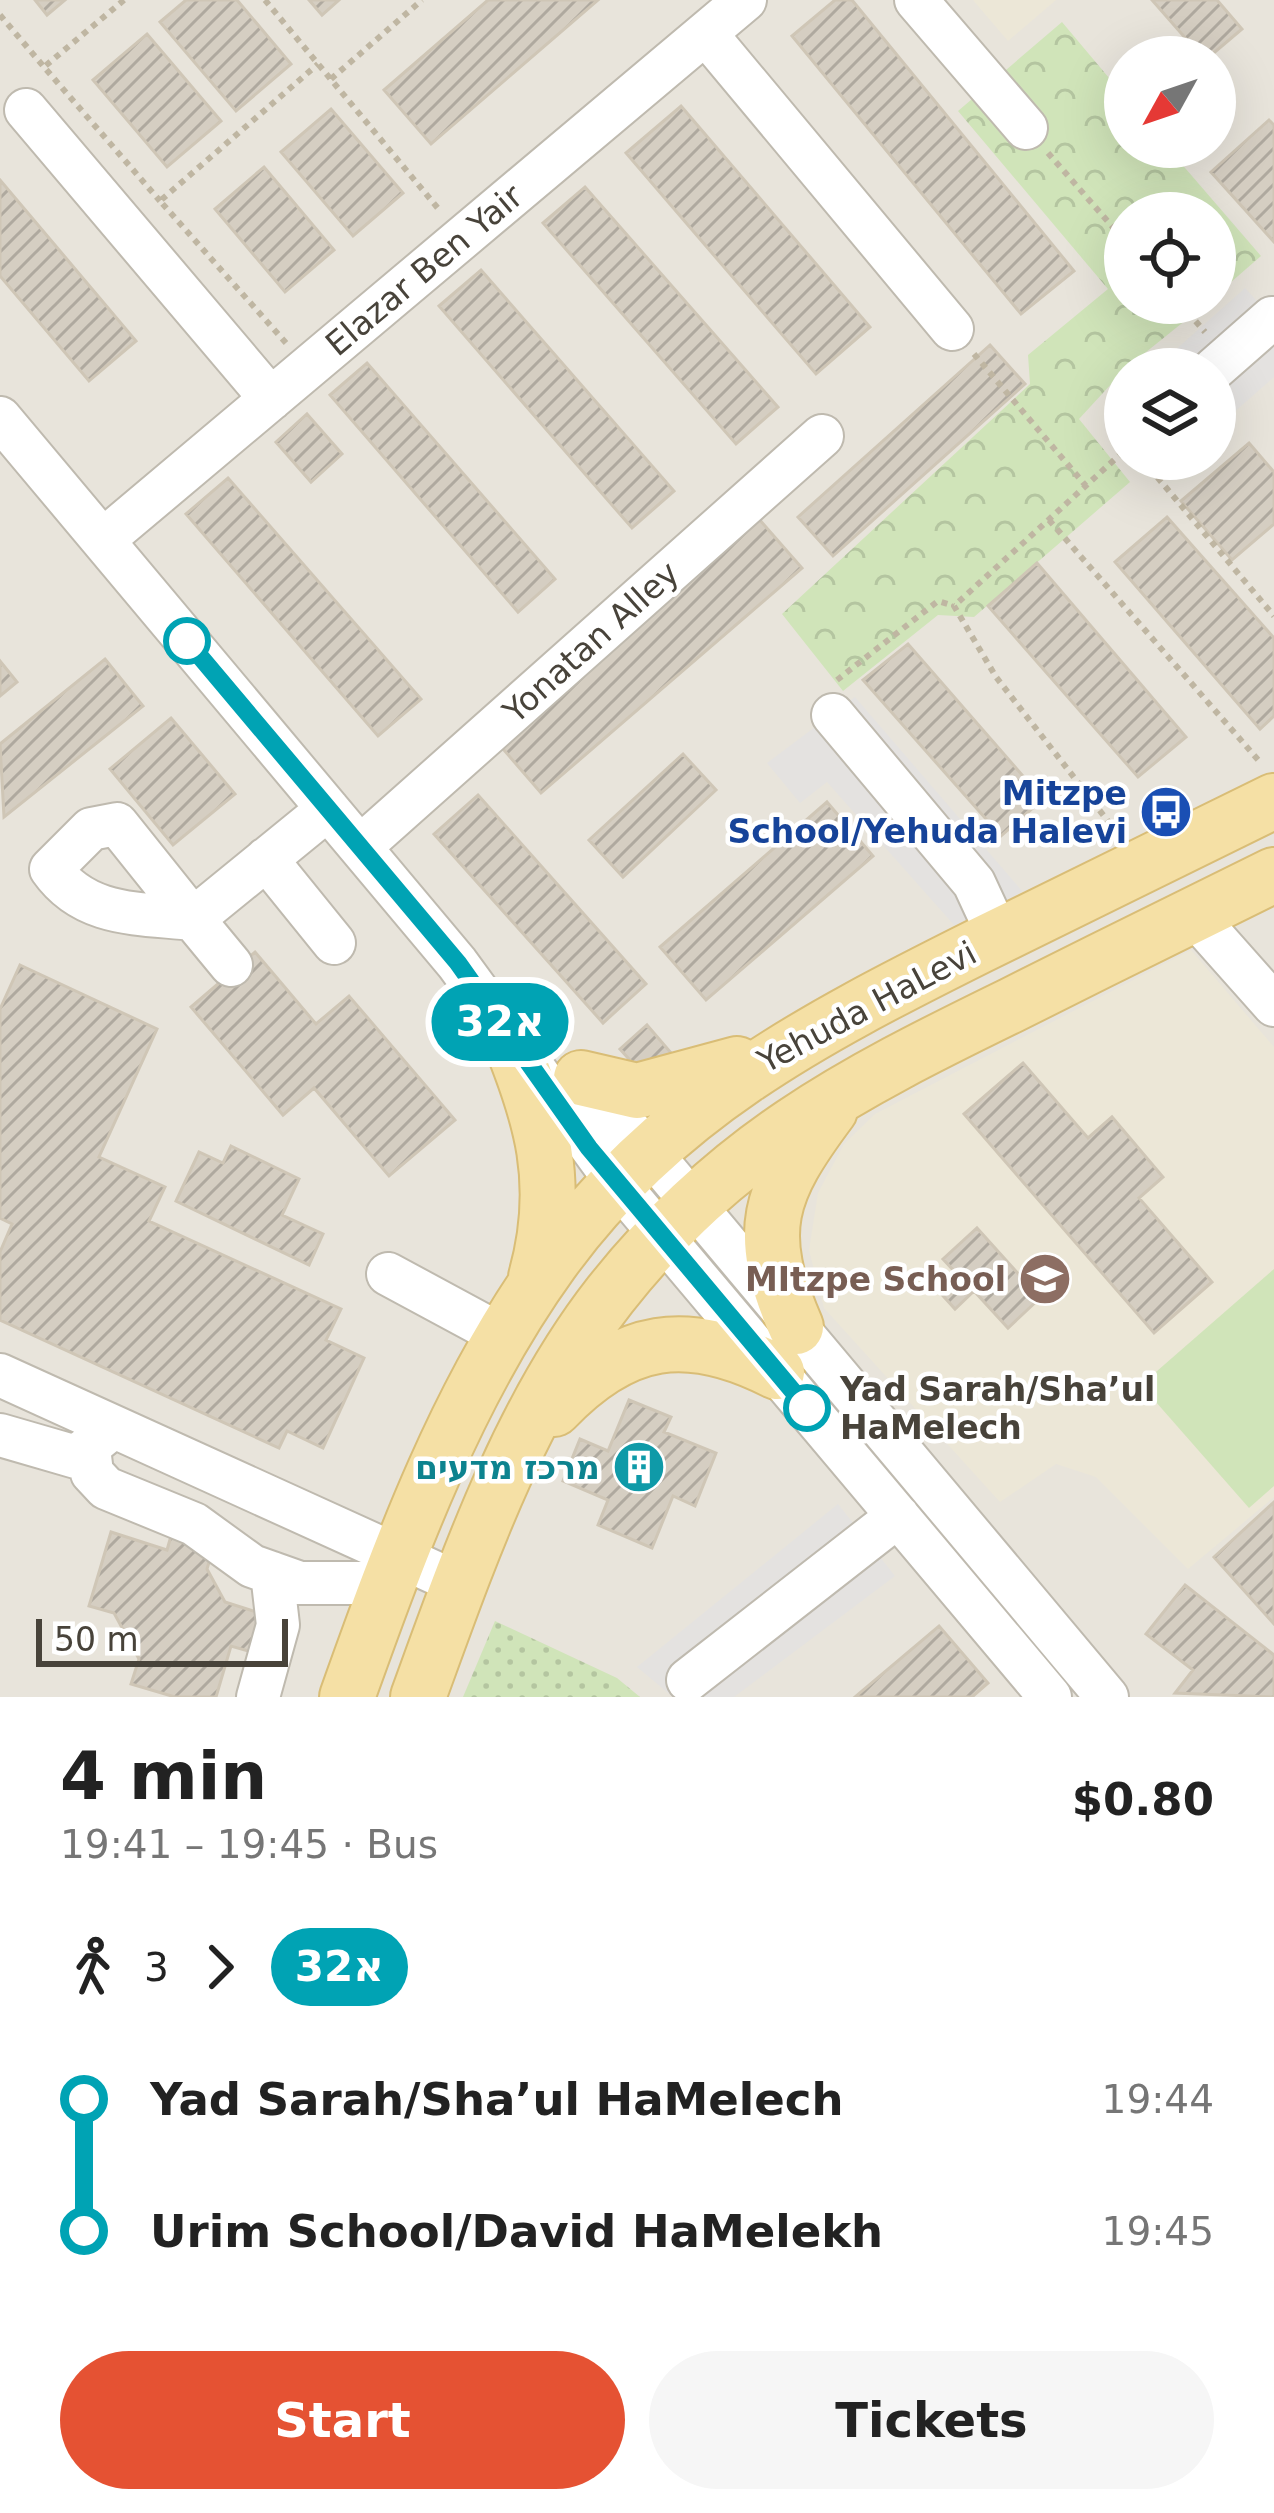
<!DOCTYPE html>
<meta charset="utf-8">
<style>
:root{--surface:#fff;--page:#f6f6f6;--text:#222;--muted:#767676;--accent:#e55233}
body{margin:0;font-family:"DejaVu Sans",Heebo,sans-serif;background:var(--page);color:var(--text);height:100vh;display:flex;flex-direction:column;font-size:45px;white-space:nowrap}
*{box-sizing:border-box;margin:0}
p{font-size:39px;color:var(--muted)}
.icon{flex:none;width:66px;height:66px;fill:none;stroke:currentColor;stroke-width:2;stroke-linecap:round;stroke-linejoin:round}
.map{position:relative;height:1697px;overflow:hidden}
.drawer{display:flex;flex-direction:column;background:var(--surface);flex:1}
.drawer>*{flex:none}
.badge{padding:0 24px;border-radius:39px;font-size:42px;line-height:78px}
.needle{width:78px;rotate:230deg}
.tools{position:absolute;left:1104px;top:36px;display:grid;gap:24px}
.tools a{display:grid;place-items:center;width:132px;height:132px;border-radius:50%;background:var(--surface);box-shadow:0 12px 48px #0002;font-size:60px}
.scale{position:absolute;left:36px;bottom:30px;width:252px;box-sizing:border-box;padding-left:12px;border:6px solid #48433a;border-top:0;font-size:33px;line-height:42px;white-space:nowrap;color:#48433a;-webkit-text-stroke:9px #fff;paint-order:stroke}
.map>.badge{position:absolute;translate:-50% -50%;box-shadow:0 0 0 6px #fff}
.legs{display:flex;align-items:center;gap:18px;height:132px;padding:0 60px;font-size:39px}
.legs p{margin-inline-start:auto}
.head{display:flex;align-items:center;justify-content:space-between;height:204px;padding:0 60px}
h1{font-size:66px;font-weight:700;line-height:90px}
.cta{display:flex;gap:24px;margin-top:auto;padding:24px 60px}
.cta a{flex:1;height:138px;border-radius:72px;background:var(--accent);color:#fff;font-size:48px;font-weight:700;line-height:138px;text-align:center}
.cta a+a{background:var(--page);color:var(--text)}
ul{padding:0 60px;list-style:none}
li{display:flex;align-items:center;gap:42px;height:132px;font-size:45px}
li i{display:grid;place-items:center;width:18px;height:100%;margin:0 15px;background:currentColor}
li i::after{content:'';width:30px;height:30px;margin:-15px;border:9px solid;border-radius:50%;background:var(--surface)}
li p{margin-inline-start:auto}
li:first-child i{background:linear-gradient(#0000 50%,currentColor 0)}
li:last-child i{background:linear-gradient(currentColor 50%,#0000 0)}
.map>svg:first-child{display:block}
.residential{fill:#e8e4db;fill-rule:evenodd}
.education{fill:#ece7d7}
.grass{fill:url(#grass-dots)}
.park{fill:url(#park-crowns)}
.pitch{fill:#d0e4b9}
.parking{fill:#e4e2e0}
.building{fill:url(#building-hatch);stroke:#cfc6b6;stroke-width:3}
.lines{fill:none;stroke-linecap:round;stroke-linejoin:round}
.minor-casing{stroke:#bfbaaf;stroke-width:46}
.major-casing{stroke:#d9bd76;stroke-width:58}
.path{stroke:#bfb6a2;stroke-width:6;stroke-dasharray:6 6;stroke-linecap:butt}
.minor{stroke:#fff;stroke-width:42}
.major{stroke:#f5e0a5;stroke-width:54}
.line-1-casing{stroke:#fff;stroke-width:27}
.line-1{stroke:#00a3b4;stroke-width:18}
.stop-1-dot{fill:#fff;stroke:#00a3b4;stroke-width:6}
.labels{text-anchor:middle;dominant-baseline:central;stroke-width:9;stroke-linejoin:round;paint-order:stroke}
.street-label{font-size:33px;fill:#48433a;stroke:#fff}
.transit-label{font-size:33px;font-weight:bold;fill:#164399;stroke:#fff;text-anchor:end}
.education-label{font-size:33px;font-weight:bold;fill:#785e54;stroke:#fff;text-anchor:end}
.stop-label{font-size:33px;font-weight:bold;fill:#48433a;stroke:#fff;text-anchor:start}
.culture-label{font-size:33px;font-weight:bold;fill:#0d838f;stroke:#fff;text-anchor:end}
</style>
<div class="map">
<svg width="1274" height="1697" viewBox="0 0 1274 1697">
<defs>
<pattern id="grass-dots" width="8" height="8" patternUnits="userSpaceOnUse" patternTransform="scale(3)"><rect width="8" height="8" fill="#d0e4b9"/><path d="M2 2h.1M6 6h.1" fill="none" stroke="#b4c5a0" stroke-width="1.8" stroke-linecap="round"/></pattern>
<pattern id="park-crowns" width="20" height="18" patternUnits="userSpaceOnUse" patternTransform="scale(3)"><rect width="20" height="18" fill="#d0e4b9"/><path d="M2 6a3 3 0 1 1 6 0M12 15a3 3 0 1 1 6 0" fill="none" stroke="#b4c5a0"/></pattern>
<pattern id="building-hatch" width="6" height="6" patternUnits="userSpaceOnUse" patternTransform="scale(3)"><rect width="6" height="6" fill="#d5cec2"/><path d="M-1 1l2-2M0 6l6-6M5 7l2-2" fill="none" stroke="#afa99f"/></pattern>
</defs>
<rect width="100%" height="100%" fill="#f4f2ec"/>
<!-- residential -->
<path class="residential" d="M0 0H1274V1697H0ZM1125 57H1215V147H1125ZM1125 213H1215V303H1125ZM1125 369H1215V459H1125Z"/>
<!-- education -->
<path class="education" d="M973 0H1056L1008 41Z
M1191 950 1274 1047V1497L1188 1569 1096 1477 1056 1464 1000 1502 824 1308 809 1250 818 1193 844 1144 875 1114Z"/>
<!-- grass -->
<path class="grass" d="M495 1621 617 1678 640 1697H463Z"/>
<!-- park -->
<path class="park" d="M1062 22 1125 97V147H1167L1261 256 1215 296V213H1125V303H1207L1125 369 1079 419 1130 482 974 617 938 615 843 691 782 614 1030 384 1028 355 1108 289 958 111Z"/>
<!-- pitch -->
<path class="pitch" d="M1274 1269V1486L1249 1508 1141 1385Z"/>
<!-- parking -->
<path class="parking" d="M1245 288 1274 320V377L1215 429V369H1154Z
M855 697 1022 891 962 934 827 782 800 803 767 763Z
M838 1504 895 1576 734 1697H673L637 1667Z"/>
<!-- building -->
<path class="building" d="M35 0H65L47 15Z
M186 0H237L291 64 236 111 160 22Z
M309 0H339L322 15Z
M488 0H598L431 144 384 90Z
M835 0H852L1074 271 1021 314 792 36Z
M1152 0H1217L1242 29 1209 57H1202Z
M147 34 221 121 167 167 93 80Z
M681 106 870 327 816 374 626 153Z
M331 109 403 193 353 236 281 152Z
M1269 120 1274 125V242L1211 172Z
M264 167 334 250 285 292 215 209Z
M0 180 136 341 89 381 0 276Z
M585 187 778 407 736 444 543 223Z
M481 270 674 491 632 528 439 306Z
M990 345 1025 384 833 556 798 517Z
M367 363 555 579 518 612 330 395Z
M307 414 342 454 311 482 276 442Z
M1249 443 1274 472V524L1232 560 1181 501Z
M228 478 421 699 378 736 186 514Z
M1167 517 1274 638V716L1260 729 1115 562Z
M758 518 802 568 541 793 497 742Z
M1037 563 1186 737 1138 777 988 606Z
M908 644 1043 799 1001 836 863 680Z
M105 659 143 706 4 817 0 744Z
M0 661 17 682 0 696Z
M171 718 235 794 173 845 110 769Z
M683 754 716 790 623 877 589 840Z
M478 795 646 984 603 1023 434 834Z
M827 802 873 856 706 1000 660 947Z
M255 952 316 1024 349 996 455 1120 389 1176 314 1088 283 1115 191 1007Z
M20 965 157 1029 99 1157 165 1187 149 1221 341 1309 326 1340 364 1358 323 1448 287 1431 279 1448 0 1320V1252L12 1224 0 1218V1009Z
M647 1025 672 1054 645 1077 620 1049Z
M1023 1063 1088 1138 1112 1117 1163 1177 1139 1198 1212 1282 1154 1333 964 1114Z
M231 1146 299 1179 282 1215 323 1234 309 1265 176 1201 199 1152 223 1163Z
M977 1228 1040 1298 1008 1328 974 1291 955 1309 936 1288 954 1271 943 1259Z
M629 1400 671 1417 664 1432 716 1453 695 1506 673 1496 652 1548 598 1525 608 1500 563 1481 580 1439 608 1451Z
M1274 1502V1624L1214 1557Z
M173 1529 215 1542 207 1569 225 1602 266 1615 255 1653 231 1646 216 1697H175L131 1684 139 1659 114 1613 89 1606 111 1532 167 1550Z
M1185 1585 1274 1655V1697L1175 1693 1193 1670 1146 1634Z
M939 1626 988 1683 972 1697H855Z"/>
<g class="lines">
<!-- minor casing -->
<g class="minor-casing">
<path id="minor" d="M916 0 1026 128
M706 34 952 329
M26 110 271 399
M1214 369 1272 318
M0 418 457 963 618 1184 1050 1697
M103 540 745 0
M833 715 974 883 999 937
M117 824 193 919C138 913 85 917 51 869L91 829Z
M360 847 822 436
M266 859 334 943
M1194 915 1274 1005
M231 965 193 919 328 809
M577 1074 649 1151 1107 1697
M388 1274 503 1336
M0 1375 460 1584
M0 1435 76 1457 107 1432
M89 1448 92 1473 106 1488 194 1524 252 1566 300 1583H388
M688 1680 898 1516
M258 1697 278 1625 272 1573"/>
</g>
<!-- major casing -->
<g class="major-casing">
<path id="major" d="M506 1030C542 1116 562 1184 536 1277
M581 1078 637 1091 737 1064
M796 1327C754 1231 768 1193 830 1110
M554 1409C624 1336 687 1326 777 1372
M347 1697C401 1546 457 1392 552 1261 664 1106 813 1029 979 946 1077 898 1176 849 1274 801
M418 1697C468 1560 519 1411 610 1295 726 1148 848 1085 1012 1005 1099 961 1187 918 1274 875"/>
</g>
<!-- path -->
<path class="path" d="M124 0 44 67 160 201
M265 0 441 212
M0 15 44 67
M331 79 422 0
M1048 153 1125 241
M1180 303 1205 332
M286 343 160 201 318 64
M974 354 1086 486
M1142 459 1274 616
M1049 520 1260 762
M837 680 938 601 954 606
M1118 834 996 677 954 606 1125 450"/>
<!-- minor -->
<use href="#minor" class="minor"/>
<!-- major -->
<use href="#major" class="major"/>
</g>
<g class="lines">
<!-- line-1 casing -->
<g class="line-1-casing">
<path id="line-1" d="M187 641 458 963 589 1148 807 1408"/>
</g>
<!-- line-1 -->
<use href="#line-1" class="line-1"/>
</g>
<!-- icons -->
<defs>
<g id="bus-disc" transform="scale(2.7)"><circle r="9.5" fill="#1a4fb4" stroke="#fff"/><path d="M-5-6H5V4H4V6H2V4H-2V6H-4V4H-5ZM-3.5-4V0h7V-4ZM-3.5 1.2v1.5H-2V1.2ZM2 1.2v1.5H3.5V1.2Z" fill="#fff"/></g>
<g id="school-disc" transform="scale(2.7)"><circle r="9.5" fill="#8d6e63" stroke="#fff"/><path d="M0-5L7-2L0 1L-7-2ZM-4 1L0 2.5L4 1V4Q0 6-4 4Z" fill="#fff"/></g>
<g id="building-disc" transform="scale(2.7)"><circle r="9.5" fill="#0f9aa8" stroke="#fff"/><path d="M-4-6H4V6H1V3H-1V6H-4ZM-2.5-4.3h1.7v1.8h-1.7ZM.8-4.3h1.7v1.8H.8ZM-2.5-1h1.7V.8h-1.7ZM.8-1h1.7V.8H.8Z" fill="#fff"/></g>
</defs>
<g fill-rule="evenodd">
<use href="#bus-disc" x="1166" y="812"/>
<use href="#school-disc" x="1045" y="1279"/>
<use href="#building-disc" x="639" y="1467"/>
</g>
<!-- markers -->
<g class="stop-1-dot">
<circle cx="187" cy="641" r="21"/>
<circle cx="807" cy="1408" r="21"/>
</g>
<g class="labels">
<!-- street labels -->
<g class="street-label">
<text transform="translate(424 270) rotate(-40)">Elazar Ben Yair</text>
<text transform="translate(591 642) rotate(-42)">Yonatan Alley</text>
<text transform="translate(867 1007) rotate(-28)">Yehuda HaLevi</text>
</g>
<!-- transit labels -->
<g class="transit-label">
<text x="1127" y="793">Mitzpe<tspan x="1127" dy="38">School/Yehuda Halevi</tspan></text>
</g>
<!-- education labels -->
<g class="education-label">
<text x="1006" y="1279">MItzpe School</text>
</g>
<!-- stop labels -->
<g class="stop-label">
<text x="840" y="1389">Yad Sarah/Sha’ul<tspan x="840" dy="38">HaMelech</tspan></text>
</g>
<!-- culture labels -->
<g class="culture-label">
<text x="600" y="1467">מרכז מדעים</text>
</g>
</g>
</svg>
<div class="tools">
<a><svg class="needle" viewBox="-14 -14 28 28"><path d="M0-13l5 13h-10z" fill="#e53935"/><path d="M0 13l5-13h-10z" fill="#767676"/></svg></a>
<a><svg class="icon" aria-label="locate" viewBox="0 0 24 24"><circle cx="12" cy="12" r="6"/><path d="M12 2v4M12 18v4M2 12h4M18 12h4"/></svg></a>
<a><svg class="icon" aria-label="layers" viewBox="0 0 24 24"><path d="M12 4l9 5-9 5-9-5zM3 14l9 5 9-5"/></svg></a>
</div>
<div class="scale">50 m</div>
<b class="badge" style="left:500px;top:1022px;background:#00a3b4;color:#fff">32א</b>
</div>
<section class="drawer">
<div class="head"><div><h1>4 min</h1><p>19:41 – 19:45 · Bus</p></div><b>$0.80</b></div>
<div class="legs"><svg class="icon" aria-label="walk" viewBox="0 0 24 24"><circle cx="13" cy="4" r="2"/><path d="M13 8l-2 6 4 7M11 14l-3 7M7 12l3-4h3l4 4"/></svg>3<svg class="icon" aria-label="forward" viewBox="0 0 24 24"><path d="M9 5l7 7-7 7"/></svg><b class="badge" style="background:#00a3b4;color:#fff">32א</b></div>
<ul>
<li><i style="color:#00a3b4"></i><b>Yad Sarah/Sha’ul HaMelech</b><p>19:44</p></li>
<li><i style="color:#00a3b4"></i><b>Urim School/David HaMelekh</b><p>19:45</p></li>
</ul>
<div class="cta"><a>Start</a><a>Tickets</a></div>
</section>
